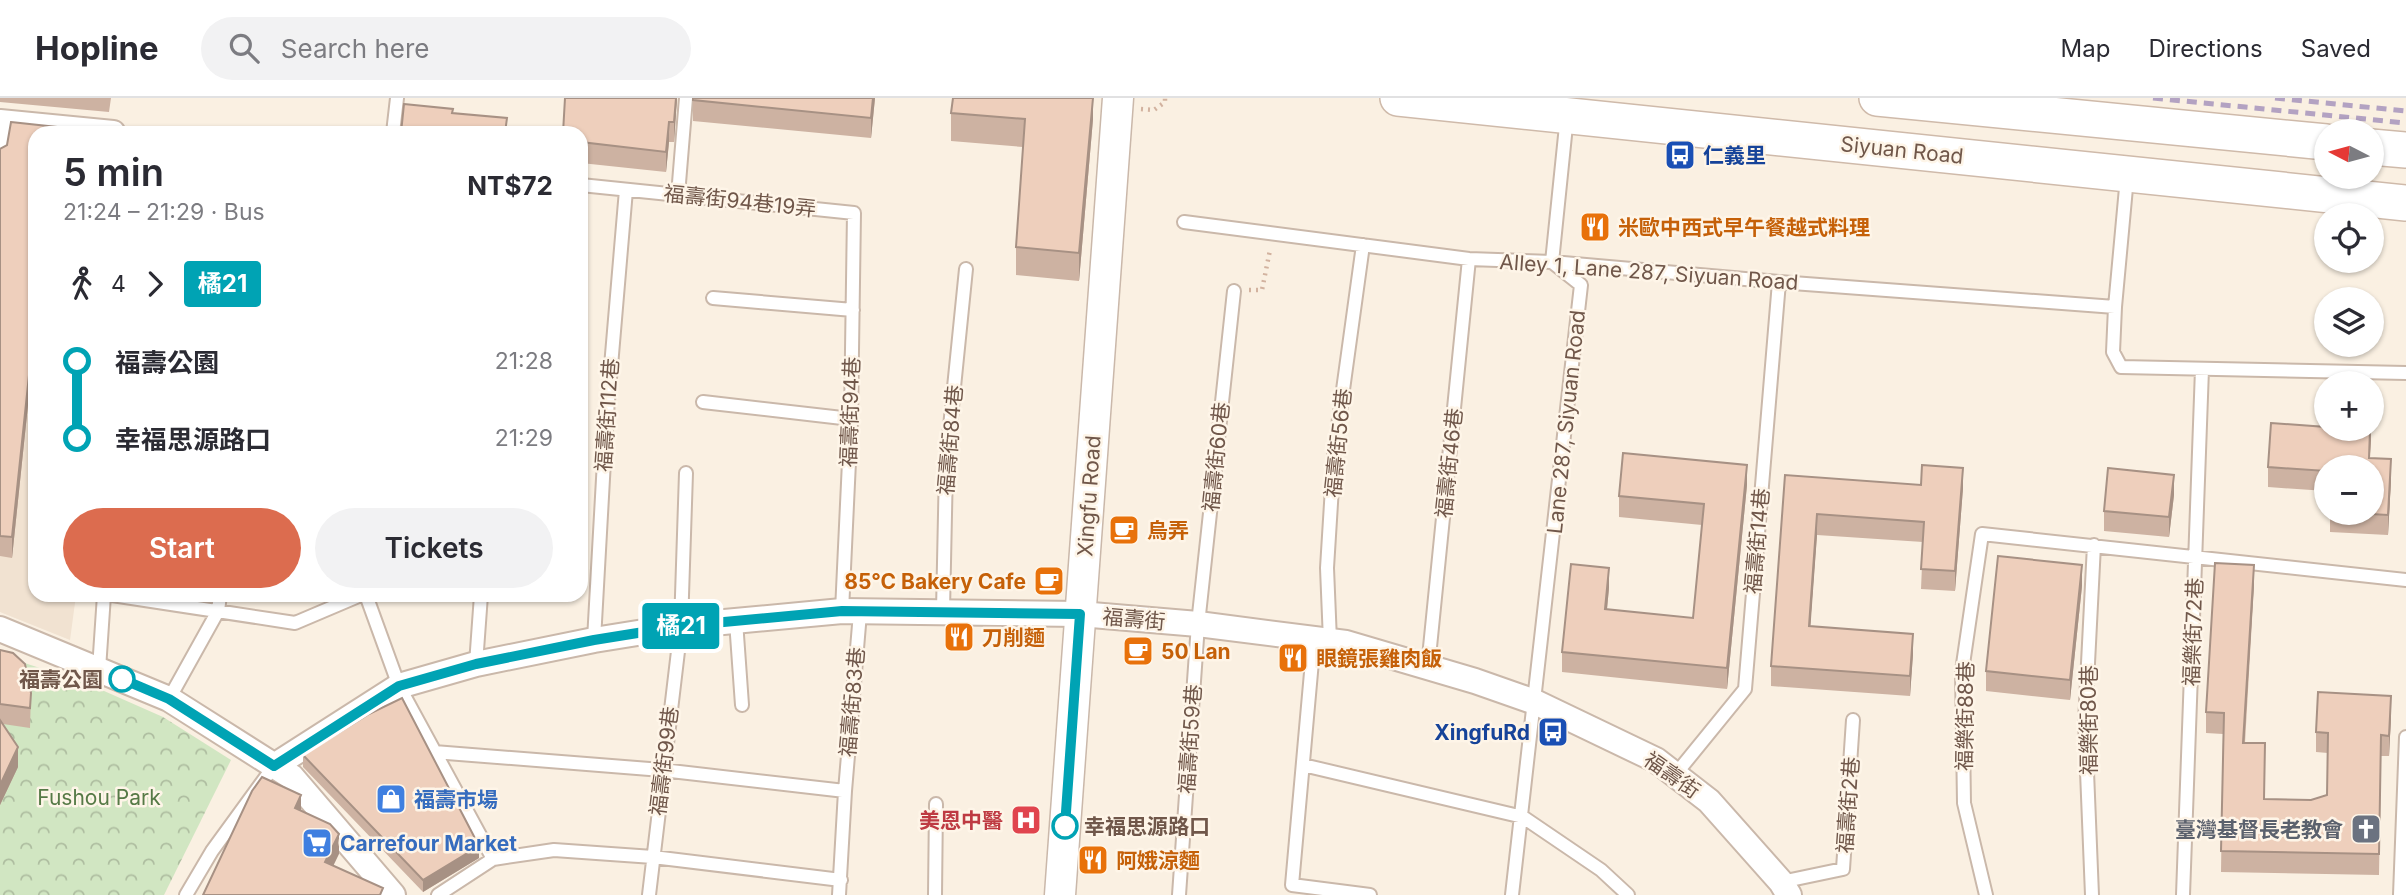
<!DOCTYPE html>
<meta charset="utf-8">
<style>
:root{--surface:#fff;--page:#f2f2f3;--text:#2b2b33;--muted:#7c7c81;--line:#e1e1e2;--accent:#dc6c4f}
body{margin:0;font-family:Inter,"Noto Sans TC",sans-serif;background:var(--page);color:var(--text);height:100vh;display:flex;flex-direction:column;font-size:26px;white-space:nowrap}
*{box-sizing:border-box;margin:0}
p{font-size:23px;color:var(--muted)}
.icon{flex:none;width:38px;height:38px;fill:none;stroke:currentColor;stroke-width:2;stroke-linecap:round;stroke-linejoin:round}
.map{position:relative;flex:1;overflow:hidden}
.side{position:absolute;left:28px;top:28px;width:560px;height:476px;display:flex;flex-direction:column;background:var(--surface);border-radius:21px;box-shadow:0 2px 5px #0004}
.side>*{flex:none}
.badge{padding:0 14px;border-radius:5px;font-size:24px;line-height:46px}
.needle{width:46px;rotate:276deg}
.buttons{position:absolute;left:2314px;top:21px;display:grid;gap:14px}
.buttons a{display:grid;place-items:center;width:70px;height:70px;border-radius:50%;background:var(--surface);box-shadow:0 2px 5px #0004;font-size:35px}
.map>.badge{position:absolute;translate:-50% -50%;box-shadow:0 0 0 4px #fff}
.legs{display:flex;align-items:center;gap:10px;height:77px;padding:0 35px;font-size:23px}
.legs p{margin-inline-start:auto}
.summary{display:flex;align-items:center;justify-content:space-between;height:119px;padding:0 35px}
h1{font-size:38px;font-weight:600;line-height:52px}
.button{display:flex;gap:14px;margin-top:auto;padding:14px 35px}
.button a{flex:1;height:80px;border-radius:42px;background:var(--accent);color:#fff;font-size:28px;font-weight:600;line-height:80px;text-align:center}
.button a+a{background:var(--page);color:var(--text)}
ul{padding:0 35px;list-style:none}
li{display:flex;align-items:center;gap:24px;height:77px;font-size:26px}
li i{display:grid;place-items:center;width:10px;height:100%;margin:0 9px;background:currentColor}
li i::after{content:'';width:18px;height:18px;margin:-9px;border:5px solid;border-radius:50%;background:var(--surface)}
li p{margin-inline-start:auto}
li:first-child i{background:linear-gradient(#0000 50%,currentColor 0)}
li:last-child i{background:linear-gradient(currentColor 50%,#0000 0)}
header{display:flex;align-items:center;gap:42px;box-sizing:border-box;height:98px;padding:0 35px;background:var(--surface);border-bottom:2px solid var(--line)}
header strong{font-size:33px}
nav{display:flex;gap:38px;margin-inline-start:auto;font-size:24px}
.search{width:490px;height:63px;background:var(--page);display:flex;align-items:center;gap:18px;box-sizing:border-box;padding:0 24px;border-radius:38px;color:var(--muted);font-size:26px}
.map>svg:first-child{display:block}
.residential{fill:#f1e2d1}
.park{fill:url(#park-crowns)}
.lines{fill:none;stroke-linecap:round;stroke-linejoin:round}
.service-casing{stroke:#cab8aa;stroke-width:16}
.minor-casing{stroke:#cab8aa;stroke-width:28}
.tertiary-casing{stroke:#cab8aa;stroke-width:33}
.secondary-casing{stroke:#cfbaaa;stroke-width:38}
.path{stroke:#d2b29f;stroke-width:4.5;stroke-dasharray:2 5;stroke-linecap:butt}
.service{stroke:#fff;stroke-width:12}
.minor{stroke:#fff;stroke-width:24}
.tertiary{stroke:#fff;stroke-width:30}
.secondary{stroke:#fff;stroke-width:35}
.rail{stroke:#b3a2c2;stroke-width:5;stroke-dasharray:10 7;stroke-linecap:butt}
.wall{fill:#cdb2a2}
.shaded-wall{fill:#a79184}
.building{fill:#eecfbc;stroke:#a79184;stroke-width:2}
.line-1-casing{stroke:#fff;stroke-width:16}
.line-1{stroke:#00a3b4;stroke-width:10}
.stop-1-dot{fill:#fff;stroke:#00a3b4;stroke-width:3.5}
.labels{text-anchor:middle;dominant-baseline:central;stroke-width:5;stroke-linejoin:round;paint-order:stroke}
.street-label{font-size:21px;fill:#70574a;stroke:#fef5e8}
.transit-label{font-size:21px;font-weight:bold;fill:#164399;stroke:#fef5e8;text-anchor:start}
.food-label{font-size:21px;font-weight:bold;fill:#c56008;stroke:#fef5e8;text-anchor:start}
.stop-label{font-size:21px;font-weight:bold;fill:#70574a;stroke:#fef5e8;text-anchor:end}
.park-label{font-size:21px;fill:#567a46;stroke:#fef5e8}
.shop-label{font-size:21px;font-weight:bold;fill:#366cbe;stroke:#fef5e8;text-anchor:start}
.health-label{font-size:21px;font-weight:bold;fill:#be3a42;stroke:#fef5e8;text-anchor:end}
.worship-label{font-size:21px;font-weight:bold;fill:#5b616d;stroke:#fef5e8;text-anchor:end}
</style>
<header>
<strong>Hopline</strong>
<div class="search"><svg class="icon" aria-label="search" viewBox="0 0 24 24"><circle cx="10" cy="10" r="6"/><path d="M15 15l6 6"/></svg>Search here</div>
<nav><a>Map</a><a>Directions</a><a>Saved</a></nav>
</header>
<div class="map">
<svg width="2406" height="797" viewBox="0 0 2406 797">
<defs>
<pattern id="park-crowns" width="20" height="18" patternUnits="userSpaceOnUse" patternTransform="scale(1.75)"><rect width="20" height="18" fill="#d1e6c2"/><path d="M2 6a3 3 0 1 1 6 0M12 15a3 3 0 1 1 6 0" fill="none" stroke="#aebda0"/></pattern>
</defs>
<rect width="100%" height="100%" fill="#faf0e2"/>
<!-- residential -->
<path class="residential" d="M0 43 35 46V497H76L70 542 0 514Z"/>
<!-- park -->
<path class="park" d="M0 557 86 585 163 619 231 662 164 797H0Z"/>
<g class="lines">
<!-- service casing -->
<g class="service-casing">
<path id="service" d="M393 35 397 0
M0 63 4 25
M2127 79 2115 209 2113 254 2121 269 2406 275
M581 87 854 115 851 321 842 513
M678 97 686 0
M1184 124 1469 161 1552 164 1779 184 2115 209
M713 200 853 212
M703 304 851 321
M112 497 295 525 361 497
M366 497 399 588 493 761
M943 513 946 368 966 171
M736 523 742 607
M1314 541 1292 787 1370 797
M594 542 606 327 626 92
M1330 543 1327 470 1334 357 1363 147
M476 566 481 497
M1428 569 1469 161
M99 571 104 497
M169 601 218 513 220 497
M434 654 662 672 845 693
M1303 667 1523 719 1601 772 1628 797
M1675 677 1745 591 1779 184
M1781 784 1843 771 1853 622
M186 797 212 753 274 668
M438 797 493 761 554 752 653 759 841 782
M649 797 681 528 686 375
M839 797 845 693 860 515
M935 797 936 706
M1179 797 1198 526 1234 193
M1512 797 1581 187 1552 164 1567 18
M1986 797 1964 705 1962 573 1982 436 2406 482
M2092 797 2085 624 2094 447
M2183 797 2202 271
M2400 797 2406 639"/>
</g>
<!-- minor casing -->
<g class="minor-casing">
<path id="minor" d="M0 24 113 35
M0 531 169 601 292 679 393 797
M274 668 399 588 476 566 594 542 681 528 842 513 1080 516 1198 526 1346 545 1475 583 1535 604 1656 662 1709 703 1781 784 1789 797"/>
</g>
<!-- tertiary casing -->
<g class="tertiary-casing">
<path id="tertiary" d="M1060 797 1118 0"/>
</g>
<!-- secondary casing -->
<g class="secondary-casing">
<path id="secondary" d="M1398 0 2406 105
M1877 0 2326 44
M2371 49 2406 52"/>
</g>
<!-- path -->
<path class="path" d="M1141 11 1154 12 1165 4V0
M1249 192H1262L1270 152"/>
<!-- service -->
<use href="#service" class="service"/>
<!-- minor -->
<use href="#minor" class="minor"/>
<!-- tertiary -->
<use href="#tertiary" class="tertiary"/>
<!-- secondary -->
<use href="#secondary" class="secondary"/>
<!-- rail -->
<path class="rail" d="M2153 0 2406 25
M2275 0 2406 13"/>
</g>
<!-- wall -->
<path class="wall" d="M0 0H111L109 14 0 4Z
M565 0H677L674 44H669L666 74 581 65V35Z
M693 0H875L871 40 693 23Z
M1093 0V21L1079 183 1016 177V149L1023 49 951 43V15Z
M35 35V240L12 460 0 458V51Z
M2371 331 2370 360 2391 382 2388 437 2330 434V415H2371V369H2326V393L2268 389V369Z
M1785 377 1963 390 1955 493 1921 491 1923 444 1817 437 1810 528 1913 556 1910 598 1771 588V568Z
M1747 387 1727 591 1562 574V554L1609 490 1607 511 1693 520 1702 427 1619 419V398Z
M2174 397 2169 439 2104 433V413Z
M2254 487 2245 645 2265 701 2311 702 2327 697 2328 655 2316 654V634L2391 618 2389 658H2381L2379 777 2221 774 2223 636 2206 635V614Z
M2082 488 2070 602 1986 593V573Z
M0 552 31 595 30 630 3 626 18 669 0 707Z
M303 657 479 760 423 794 303 669Z"/>
<!-- shaded-wall -->
<path class="shaded-wall" d="M676 0H677L674 44V24Z
M873 0H875L871 40V20Z
M1093 0V21L1079 183V155Z
M669 24V44L666 74V54Z
M35 220V240L12 460V439Z
M2370 331 2371 342 2369 369V360Z
M2391 361V382L2388 437V417Z
M1747 367V387L1727 591V570Z
M1963 370V390L1955 493V473Z
M2174 377V397L2169 439V419Z
M1817 416V437L1809 549V528Z
M2082 467V488L2070 602V582Z
M2254 467V487L2243 665V645Z
M1609 470V490L1605 531V511Z
M1913 536V556L1910 598V578Z
M2391 598V618L2389 658V638Z
M18 649V669L0 707V687Z
M301 697V718L295 710Z
M339 736V756L325 785V764Z
M479 748V760L423 794V782Z"/>
<!-- building -->
<path class="building" d="M565 0H676L674 24H669L666 54 581 44V35H563Z
M693 0H873L871 20 693 2Z
M953 0H1093L1079 155 1016 149 1025 21 951 15Z
M404 6 453 11 452 15 507 20 505 35H401Z
M11 24 75 31V35H35V220L12 439 0 438V51L7 47Z
M2271 325 2326 329V331H2370L2369 360 2391 361 2388 417 2352 415H2371V369H2326V373L2268 369Z
M1623 355 1747 367 1727 570 1562 554 1571 466 1609 470 1605 511 1693 520 1704 406 1619 398Z
M1922 367 1963 370 1955 473 1921 471 1924 424 1817 416 1809 528 1913 536 1910 578 1771 568 1785 377 1921 387Z
M2108 370 2174 377 2169 419 2104 413Z
M1998 458 2082 467 2070 582 1986 573Z
M2215 465 2254 467 2243 645H2265L2264 701 2311 702 2327 697 2328 635 2316 634 2318 594 2391 598 2389 638 2381 637 2379 756 2221 753 2224 615 2206 614Z
M0 552 13 555 25 566 31 595 30 610 0 606Z
M402 600 479 748 423 782 303 657 369 616Z
M0 622 18 649 0 687Z
M262 679 301 697 295 710 330 726 339 736 325 764 383 790 380 797H203L252 693Z"/>
<g class="lines">
<!-- line-1 casing -->
<g class="line-1-casing">
<path id="line-1" d="M122 581 169 601 274 668 399 588 476 566 594 542 681 528 842 513 1080 516 1065 728"/>
</g>
<!-- line-1 -->
<use href="#line-1" class="line-1"/>
</g>
<!-- icons -->
<defs>
<g id="bus-square" transform="scale(1.575)"><rect x="-9" y="-9" width="18" height="18" rx="4" fill="#1a4fb4" stroke="#fef5e8"/><path d="M-5-6H5V4H4V6H2V4H-2V6H-4V4H-5ZM-3.5-4V0h7V-4ZM-3.5 1.2v1.5H-2V1.2ZM2 1.2v1.5H3.5V1.2Z" fill="#fff"/></g>
<g id="restaurant-square" transform="scale(1.575)"><rect x="-9" y="-9" width="18" height="18" rx="4" fill="#e8710a" stroke="#fef5e8"/><path d="M-5-6h1v4h1v-4h1v4h1v-4h1v5L-1.5 .5V6h-2V.5L-5-1ZM5-6V6H3V1.5H1.5Q1.5-4 5-6Z" fill="#fff"/></g>
<g id="cafe-square" transform="scale(1.575)"><rect x="-9" y="-9" width="18" height="18" rx="4" fill="#e8710a" stroke="#fef5e8"/><path d="M-5.5-4.5H6V0H3Q3 3.5 0 3.5H-2.5Q-5.5 3.5-5.5 0ZM3-3.2v2h1.7v-2ZM-6 4.5H4V6H-6Z" fill="#fff"/></g>
<g id="shop-square" transform="scale(1.575)"><rect x="-9" y="-9" width="18" height="18" rx="4" fill="#3f7fe0" stroke="#fef5e8"/><path d="M-5-2.5h2.3a2.7 3.5 0 0 1 5.4 0H5L5.5 6h-11ZM-1.5-2.5h3a1.5 2.3 0 0 0-3 0Z" fill="#fff"/></g>
<g id="hospital-square" transform="scale(1.575)"><rect x="-9" y="-9" width="18" height="18" rx="4" fill="#e0444e" stroke="#fef5e8"/><path d="M-5-5h3v3.5h4V-5h3V5h-3V1.5h-4V5h-3Z" fill="#fff"/></g>
<g id="church-square" transform="scale(1.575)"><rect x="-9" y="-9" width="18" height="18" rx="4" fill="#6b7280" stroke="#fef5e8"/><path d="M-1.2-6h2.4v3.5h3.3v2.4h-3.3V6h-2.4V-.1h-3.3v-2.4h3.3Z" fill="#fff"/></g>
<g id="supermarket-square" transform="scale(1.575)"><rect x="-9" y="-9" width="18" height="18" rx="4" fill="#3f7fe0" stroke="#fef5e8"/><path d="M-6-5.5h2.5l.6 2H6L4.5 2H-2.5L-4.4-4H-6ZM-1.5 3.2a1.3 1.3 0 1 0 .1 0ZM3 3.2a1.3 1.3 0 1 0 .1 0Z" fill="#fff"/></g>
</defs>
<g fill-rule="evenodd">
<use href="#bus-square" x="1680" y="57"/>
<use href="#restaurant-square" x="1595" y="129"/>
<use href="#cafe-square" x="1124" y="432"/>
<use href="#cafe-square" x="1049" y="483"/>
<use href="#restaurant-square" x="959" y="539"/>
<use href="#cafe-square" x="1138" y="553"/>
<use href="#restaurant-square" x="1293" y="560"/>
<use href="#bus-square" x="1553" y="634"/>
<use href="#shop-square" x="391" y="701"/>
<use href="#hospital-square" x="1026" y="722"/>
<use href="#church-square" x="2366" y="731"/>
<use href="#supermarket-square" x="317" y="745"/>
<use href="#restaurant-square" x="1093" y="762"/>
</g>
<!-- markers -->
<g class="stop-1-dot">
<circle cx="122" cy="581" r="12"/>
<circle cx="1065" cy="728" r="12"/>
</g>
<g class="labels">
<!-- street labels -->
<g class="street-label">
<text transform="translate(1902 52) rotate(6)">Siyuan Road</text>
<text transform="translate(740 103) rotate(6)">福壽街94巷19弄</text>
<text transform="translate(1649 174) rotate(4)">Alley 1, Lane 287, Siyuan Road</text>
<text transform="translate(850 314) rotate(-88)">福壽街94巷</text>
<text transform="translate(607 317) rotate(-86)">福壽街112巷</text>
<text transform="translate(1566 324) rotate(-84)">Lane 287, Siyuan Road</text>
<text transform="translate(950 342) rotate(-85)">福壽街84巷</text>
<text transform="translate(1338 345) rotate(-84)">福壽街56巷</text>
<text transform="translate(1216 359) rotate(-84)">福壽街60巷</text>
<text transform="translate(1449 365) rotate(-84)">福壽街46巷</text>
<text transform="translate(1089 398) rotate(-86)">Xingfu Road</text>
<text transform="translate(1757 443) rotate(-85)">福壽街14巷</text>
<text transform="translate(1134 521) rotate(5)">福壽街</text>
<text transform="translate(2193 534) rotate(-88)">福樂街72巷</text>
<text transform="translate(852 604) rotate(-85)">福壽街83巷</text>
<text transform="translate(1965 618) rotate(-89)">福樂街88巷</text>
<text transform="translate(2088 622) rotate(-90)">福樂街80巷</text>
<text transform="translate(1190 641) rotate(-86)">福壽街59巷</text>
<text transform="translate(664 663) rotate(-83)">福壽街99巷</text>
<text transform="translate(1672 677) rotate(35)">福壽街</text>
<text transform="translate(1848 707) rotate(-86)">福壽街2巷</text>
</g>
<!-- transit labels -->
<g class="transit-label">
<text x="1703" y="57">仁義里</text>
<text x="1530" y="634" text-anchor="end">XingfuRd</text>
</g>
<!-- food labels -->
<g class="food-label">
<text x="1618" y="129">米歐中西式早午餐越式料理</text>
<text x="1147" y="432">烏弄</text>
<text x="1026" y="483" text-anchor="end">85°C Bakery Cafe</text>
<text x="982" y="539">刀削麵</text>
<text x="1161" y="553">50 Lan</text>
<text x="1316" y="560">眼鏡張雞肉飯</text>
<text x="1116" y="762">阿娥涼麵</text>
</g>
<!-- stop labels -->
<g class="stop-label">
<text x="103" y="581">福壽公園</text>
<text x="1084" y="728" text-anchor="start">幸福思源路口</text>
</g>
<!-- park labels -->
<g class="park-label">
<text x="99" y="699">Fushou Park</text>
</g>
<!-- shop labels -->
<g class="shop-label">
<text x="414" y="701">福壽市場</text>
<text x="340" y="745">Carrefour Market</text>
</g>
<!-- health labels -->
<g class="health-label">
<text x="1003" y="722">美恩中醫</text>
</g>
<!-- worship labels -->
<g class="worship-label">
<text x="2343" y="731">臺灣基督長老教會</text>
</g>
</g>
</svg>
<div class="buttons">
<a><svg class="needle" viewBox="-14 -14 28 28"><path d="M0-13l5 13h-10z" fill="#e53935"/><path d="M0 13l5-13h-10z" fill="#7c7c81"/></svg></a>
<a><svg class="icon" aria-label="locate" viewBox="0 0 24 24"><circle cx="12" cy="12" r="6"/><path d="M12 2v4M12 18v4M2 12h4M18 12h4"/></svg></a>
<a><svg class="icon" aria-label="layers" viewBox="0 0 24 24"><path d="M12 4l9 5-9 5-9-5zM3 14l9 5 9-5"/></svg></a>
<a>+</a>
<a>−</a>
</div>
<b class="badge" style="left:681px;top:528px;background:#00a3b4;color:#fff">橘21</b>
<section class="side">
<div class="summary"><div><h1>5 min</h1><p>21:24 – 21:29 · Bus</p></div><b>NT$72</b></div>
<div class="legs"><svg class="icon" aria-label="walk" viewBox="0 0 24 24"><circle cx="13" cy="4" r="2"/><path d="M13 8l-2 6 4 7M11 14l-3 7M7 12l3-4h3l4 4"/></svg>4<svg class="icon" aria-label="forward" viewBox="0 0 24 24"><path d="M9 5l7 7-7 7"/></svg><b class="badge" style="background:#00a3b4;color:#fff">橘21</b></div>
<ul>
<li><i style="color:#00a3b4"></i><b>福壽公園</b><p>21:28</p></li>
<li><i style="color:#00a3b4"></i><b>幸福思源路口</b><p>21:29</p></li>
</ul>
<div class="button"><a>Start</a><a>Tickets</a></div>
</section>
</div>
